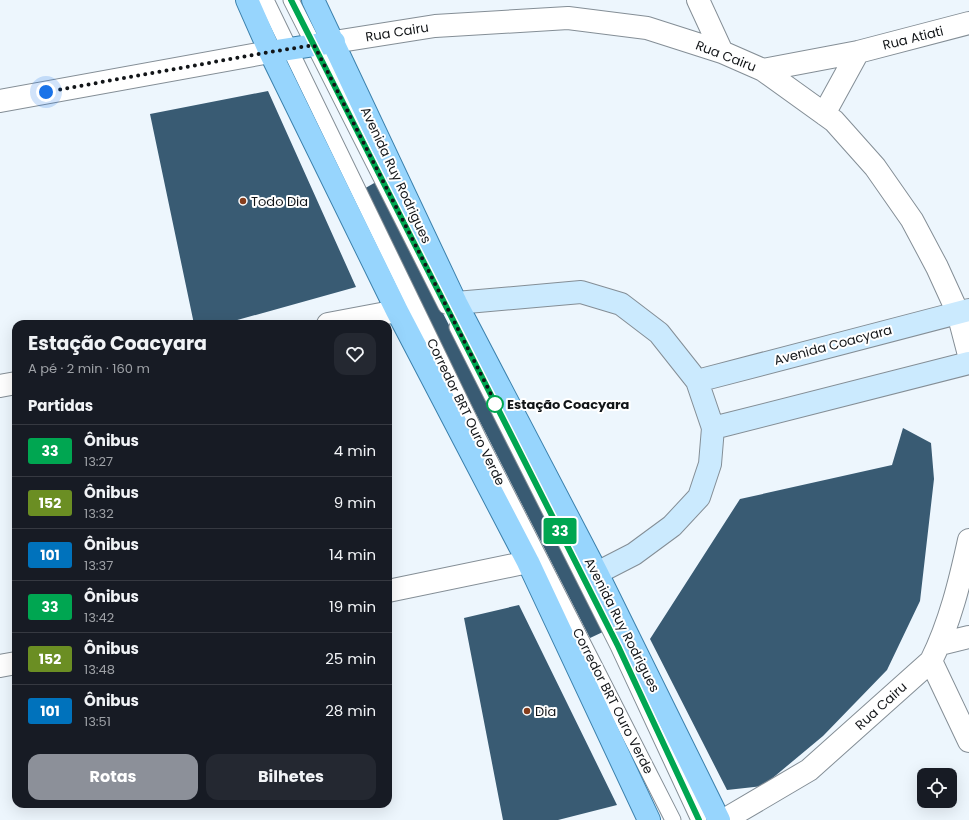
<!DOCTYPE html>
<html lang="pt">
<meta charset="utf-8">
<style>
:root{--surface:#171b24;--page:#242831;--text:#f1f3f6;--muted:#9ea1a6;--line:#363941;--accent:#8c9099}
body{margin:0;font-family:Poppins,sans-serif;background:var(--page);color:var(--text);height:100vh;display:flex;flex-direction:column;font-size:15px;white-space:nowrap}
*{box-sizing:border-box;margin:0}
p{font-size:13px;color:var(--muted)}
.icon{flex:none;width:22px;height:22px;fill:none;stroke:currentColor;stroke-width:2;stroke-linecap:round;stroke-linejoin:round}
.map{position:relative;flex:1;overflow:hidden}
.drawer{position:absolute;left:12px;top:320px;width:380px;height:488px;display:flex;flex-direction:column;background:var(--surface);border-radius:12px;box-shadow:0 4px 16px #0002}
.drawer>*{flex:none}
.badge{padding:0 8px;border-radius:3px;font-size:14px;line-height:26px}
.tools{position:absolute;left:917px;top:768px;display:grid;gap:8px}
.tools a{display:grid;place-items:center;width:40px;height:40px;border-radius:8px;background:var(--surface);box-shadow:0 4px 16px #0002;font-size:20px}
.you{position:absolute;width:20px;height:20px;margin:-10px;border:3px solid #fff;border-radius:50%;background:#1a73e8;box-shadow:0 0 0 6px #1a73e833}
.map>.badge{position:absolute;translate:-50% -50%;box-shadow:0 0 0 2px #fff}
h2{padding:0 16px;font-size:15px;line-height:36px}
.round{display:grid;place-items:center;flex:none;width:42px;height:42px;border-radius:12px;background:var(--page)}
.headline{display:flex;align-items:center;justify-content:space-between;height:68px;padding:0 16px}
h1{font-size:19px;font-weight:700;line-height:30px}
.button{display:flex;gap:8px;margin-top:auto;padding:8px 16px}
.button a{flex:1;height:46px;border-radius:12px;background:var(--accent);color:#fff;font-size:16px;font-weight:700;line-height:46px;text-align:center}
.button a+a{background:var(--page);color:var(--text)}
ul{padding:0;list-style:none}
li{display:flex;align-items:center;gap:12px;height:52px;padding:0 16px;border-top:1px solid var(--line)}
li div{flex:1}
li b{display:block;font-size:15px}
li em{font-style:normal}
li .badge{min-width:44px;font-weight:700;text-align:center}
.map>svg:first-child{display:block}
.building{fill:#395b73}
.lines{fill:none;stroke-linecap:round;stroke-linejoin:round}
.lane-casing{stroke:#848e96;stroke-width:17}
.street-casing{stroke:#848e96;stroke-width:24}
.secondary-casing{stroke:#848e96;stroke-width:24}
.primary-casing{stroke:#3b80ac;stroke-width:24}
.lane{stroke:#fff;stroke-width:15}
.street{stroke:#fff;stroke-width:22}
.secondary{stroke:#cbeafe;stroke-width:22}
.primary{stroke:#97d5fd;stroke-width:22}
.line-casing{stroke:#fff;stroke-width:9}
.line{stroke:#00a651;stroke-width:6}
.walk{stroke:#121518;stroke-width:4;stroke-dasharray:0 7.2}
.poi-dot{fill:#863e1d;stroke:#fff;stroke-width:1.5}
.stop-dot{fill:#fff;stroke:#00a651;stroke-width:2}
.labels{text-anchor:middle;dominant-baseline:central;stroke-width:4;stroke-linejoin:round;paint-order:stroke}
.street-label{font-size:13px;fill:#121518;stroke:#fff}
.poi-label{font-size:13px;fill:#121518;stroke:#fff;text-anchor:start}
.stop-label{font-size:13px;font-weight:bold;fill:#121518;stroke:#fff;text-anchor:start}
</style>
<div class="map">
<svg width="969" height="820" viewBox="0 0 969 820">
<rect width="100%" height="100%" fill="#edf6fd"/>
<!-- building -->
<path class="building" d="M268 91 356 287 223 324H194L150 114Z
M376 182 605 631 590 638 362 190Z
M903 428 931 443 934 479 920 601 887 670 823 736 763 786 727 790 650 639 740 499 892 465Z
M519 605 617 805 558 820H503L464 618Z"/>
<g class="lines">
<!-- lane casing -->
<g class="lane-casing">
<path id="lane" d="M266 0 479 439 673 820
M291 0 446 306
M457 327 618 646 699 820"/>
</g>
<!-- street casing -->
<g class="street-casing">
<path id="street" d="M698 0 722 52
M334 42 435 26 568 18 647 28 722 52 763 70 834 121 875 167 912 220 937 267 958 313 969 355
M763 70 858 52 969 23
M0 101 270 52
M824 114 858 52
M328 324 397 311
M0 386 16 383
M388 591 528 562
M940 644 969 637
M931 661 969 741
M0 666 16 663
M724 820 809 770 931 661C950 623 960 581 969 540"/>
</g>
<!-- secondary casing -->
<g class="secondary-casing">
<path id="secondary" d="M456 303 581 292 621 304 659 333 697 381 713 428 710 464 699 497 672 526 634 554 597 573
M697 381 969 310
M713 428 969 363"/>
</g>
<!-- primary casing -->
<g class="primary-casing">
<path id="primary" d="M247 0 270 52 397 311 528 562 649 820
M313 0 456 303 597 573 719 820
M270 52 334 42"/>
</g>
<!-- lane -->
<use href="#lane" class="lane"/>
<!-- street -->
<use href="#street" class="street"/>
<!-- secondary -->
<use href="#secondary" class="secondary"/>
<!-- primary -->
<use href="#primary" class="primary"/>
</g>
<g class="lines">
<!-- line casing -->
<g class="line-casing">
<path id="line" d="M291 0 618 646 699 820"/>
</g>
<!-- line -->
<use href="#line" class="line"/>
<!-- walk -->
<path class="walk" d="M46 92 270 52 314 45 498 408 495 404"/>
</g>
<!-- markers -->
<g class="poi-dot">
<circle cx="243" cy="201" r="4"/>
<circle cx="527" cy="711" r="4"/>
</g>
<circle class="stop-dot" cx="495" cy="404" r="8"/>
<g class="labels">
<!-- street labels -->
<g class="street-label">
<text transform="translate(397 32) rotate(-9)">Rua Cairu</text>
<text transform="translate(913 38) rotate(-14)">Rua Atiati</text>
<text transform="translate(726 56) rotate(21)">Rua Cairu</text>
<text transform="translate(396 175) rotate(65)">Avenida Ruy Rodrigues</text>
<text transform="translate(833 345) rotate(-15)">Avenida Coacyara</text>
<text transform="translate(466 412) rotate(64)">Corredor BRT Ouro Verde</text>
<text transform="translate(622 625) rotate(63)">Avenida Ruy Rodrigues</text>
<text transform="translate(613 701) rotate(63)">Corredor BRT Ouro Verde</text>
<text transform="translate(881 706) rotate(-42)">Rua Cairu</text>
</g>
<!-- poi labels -->
<g class="poi-label">
<text x="251" y="201">Todo Dia</text>
<text x="535" y="711">Dia</text>
</g>
<!-- stop labels -->
<g class="stop-label">
<text x="507" y="404">Estação Coacyara</text>
</g>
</g>
</svg>
<div class="tools">
<a><svg class="icon" aria-label="locate" viewBox="0 0 24 24"><circle cx="12" cy="12" r="6"/><path d="M12 2v4M12 18v4M2 12h4M18 12h4"/></svg></a>
</div>
<div class="you" style="left:46px;top:92px"></div>
<b class="badge" style="left:560px;top:531px;background:#00a651;color:#fff">33</b>
<section class="drawer">
<div class="headline"><div><h1>Estação Coacyara</h1><p>A pé · 2 min · 160 m</p></div><a class="round"><svg class="icon" aria-label="heart" viewBox="0 0 24 24"><path d="M12 20l-8-8c-3-5 5-10 8-4 3-6 11-1 8 4z"/></svg></a></div>
<h2>Partidas</h2>
<ul>
<li><span class="badge" style="background:#00a651;color:#fff">33</span><div><b>Ônibus</b><p>13:27</p></div><em>4 min</em></li>
<li><span class="badge" style="background:#6b8e23;color:#fff">152</span><div><b>Ônibus</b><p>13:32</p></div><em>9 min</em></li>
<li><span class="badge" style="background:#0072bc;color:#fff">101</span><div><b>Ônibus</b><p>13:37</p></div><em>14 min</em></li>
<li><span class="badge" style="background:#00a651;color:#fff">33</span><div><b>Ônibus</b><p>13:42</p></div><em>19 min</em></li>
<li><span class="badge" style="background:#6b8e23;color:#fff">152</span><div><b>Ônibus</b><p>13:48</p></div><em>25 min</em></li>
<li><span class="badge" style="background:#0072bc;color:#fff">101</span><div><b>Ônibus</b><p>13:51</p></div><em>28 min</em></li>
</ul>
<div class="button"><a>Rotas</a><a>Bilhetes</a></div>
</section>
</div>
